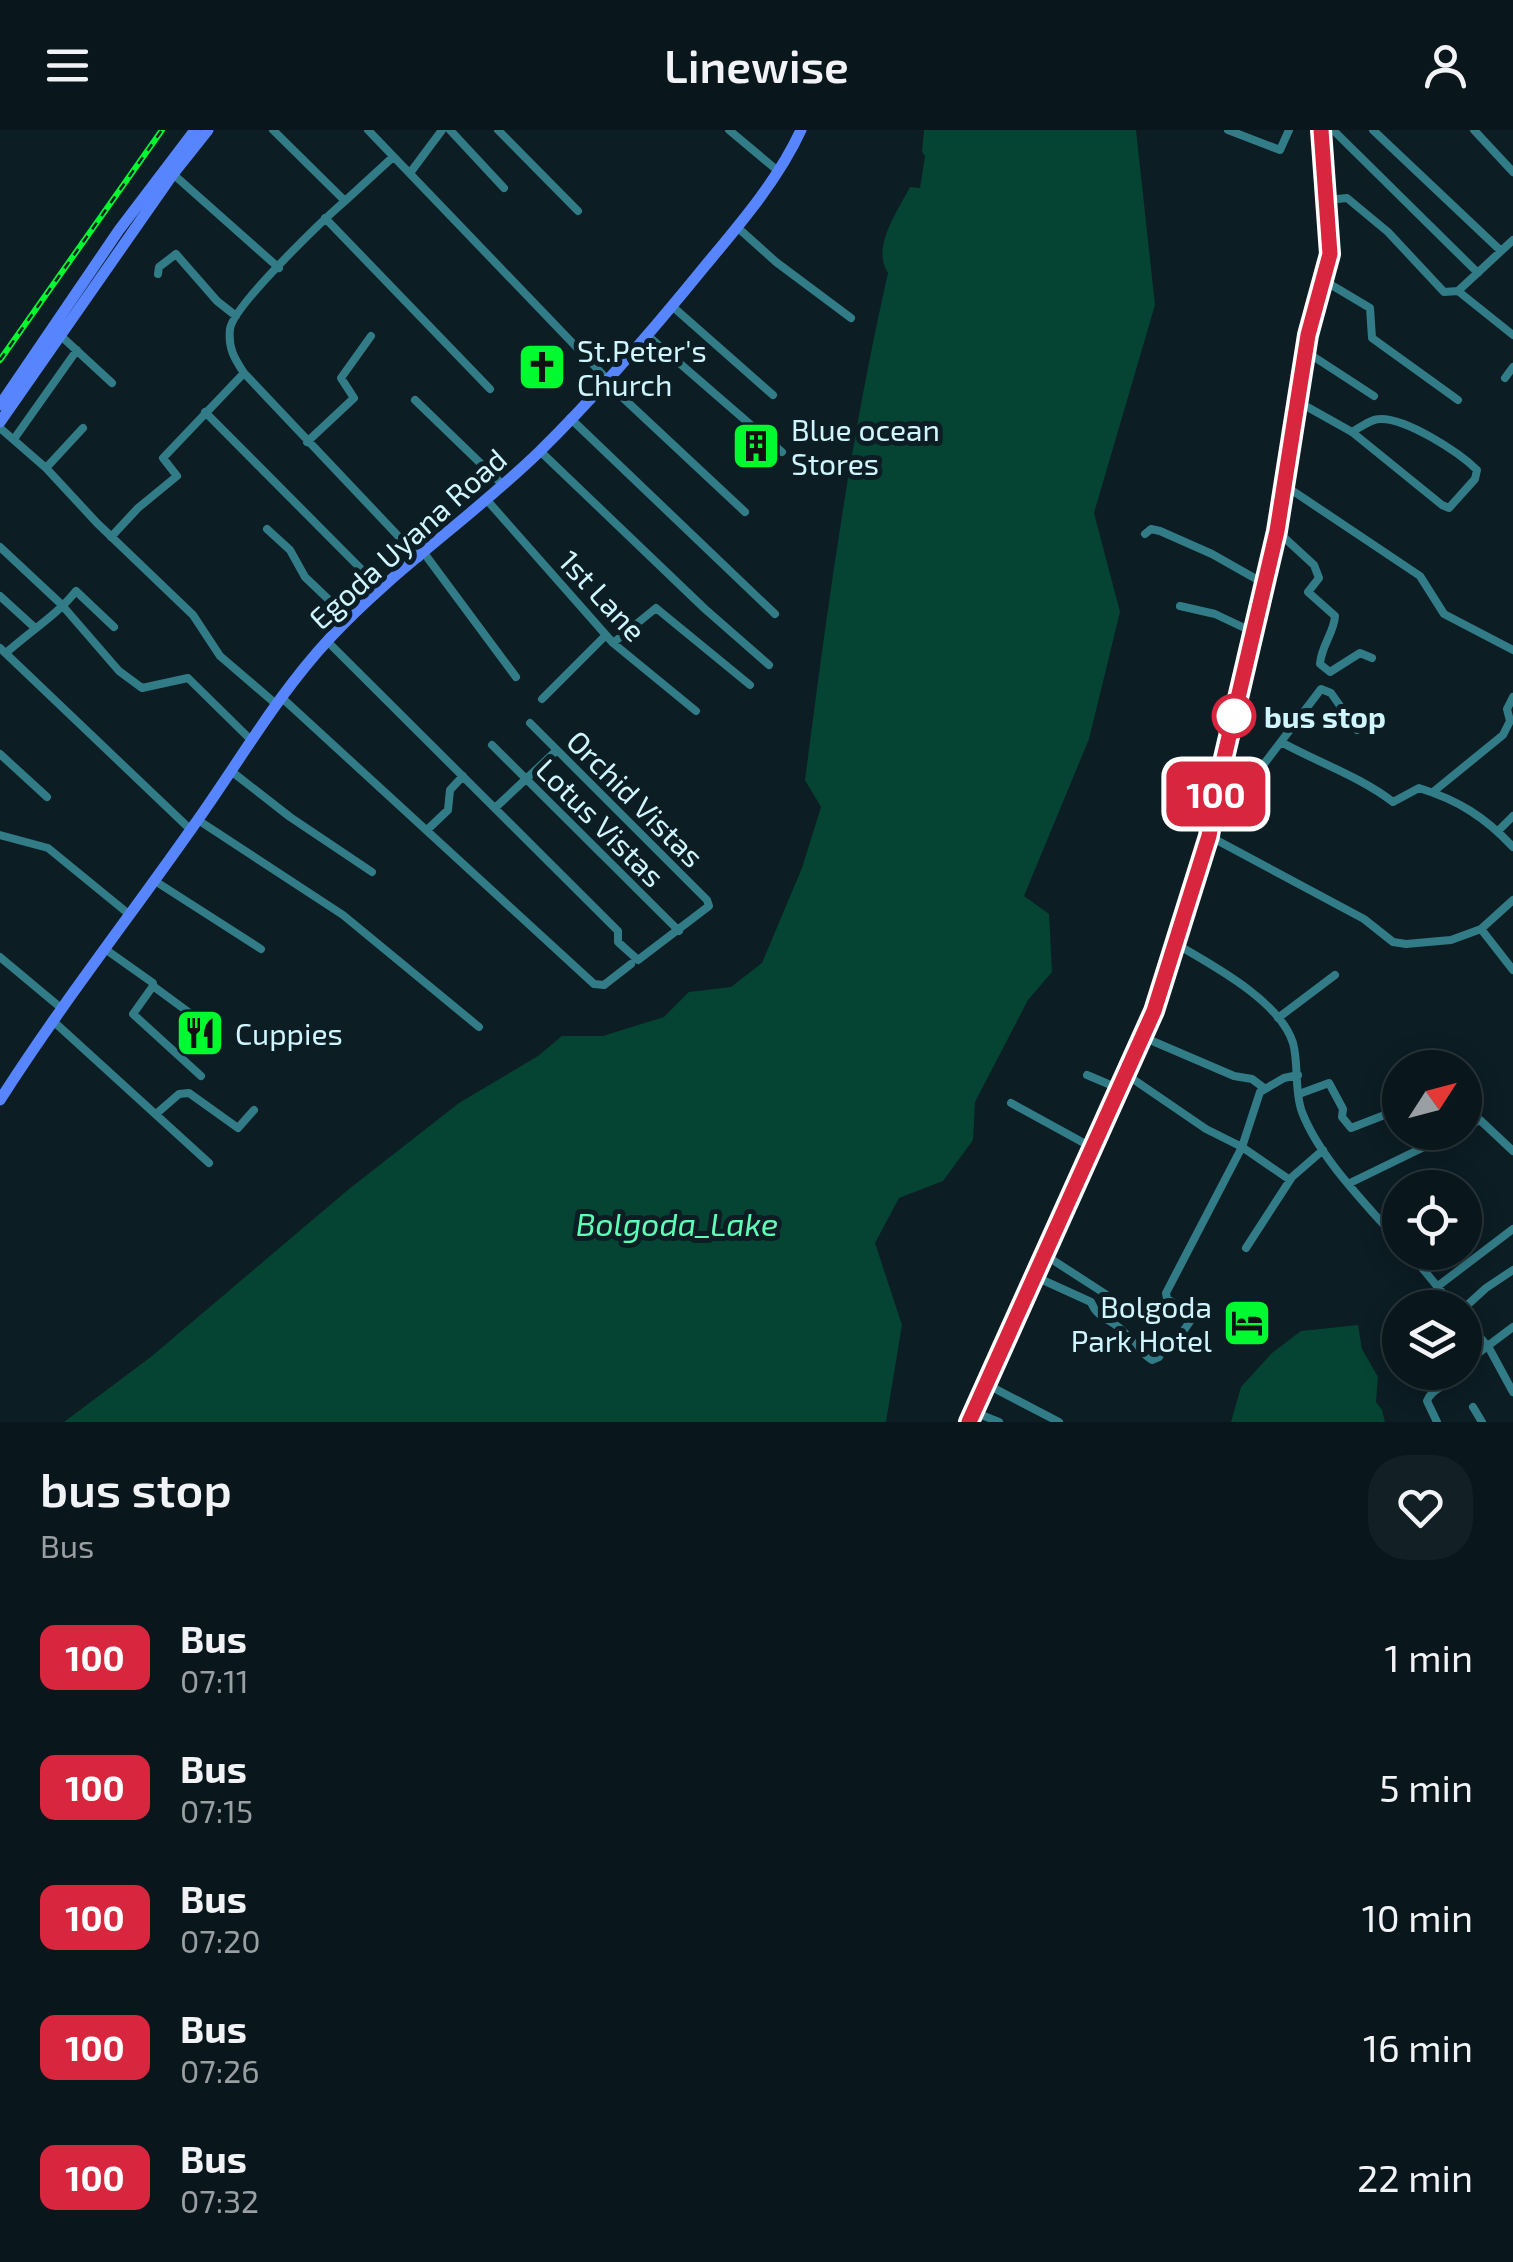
<!DOCTYPE html>
<style>
:root{--surface:#09161b;--page:#121f24;--text:#f1f3f6;--muted:#999fa3;--line:#29353a}
body{margin:0;font-family:"Exo 2",sans-serif;background:var(--page);color:var(--text);height:100vh;display:flex;flex-direction:column;font-size:38px;white-space:nowrap}
*{box-sizing:border-box;margin:0}
p{font-size:32px;color:var(--muted)}
.icon{flex:none;width:55px;height:55px;fill:none;stroke:currentColor;stroke-width:2;stroke-linecap:round;stroke-linejoin:round}
.map{position:relative;height:1292px;overflow:hidden}
.details{display:flex;flex-direction:column;background:var(--surface);flex:1}
.details>*{flex:none}
.badge{padding:0 20px;border-radius:15px;font-size:35px;line-height:65px}
.needle{width:65px;rotate:54deg}
.controls{position:absolute;left:1382px;top:920px;display:grid;gap:20px}
.controls a{display:grid;place-items:center;width:100px;height:100px;border-radius:50%;background:var(--surface);box-shadow:0 5px 25px #0003,0 0 0 2px var(--line);font-size:50px}
.map>.badge{position:absolute;translate:-50% -50%;box-shadow:0 0 0 5px #fff}
.round{display:grid;place-items:center;flex:none;width:105px;height:105px;border-radius:40px;background:var(--page)}
.head{display:flex;align-items:center;justify-content:space-between;height:170px;padding:0 40px}
h1{font-size:48px;font-weight:600;line-height:75px}
ul{padding:0;list-style:none}
li{display:flex;align-items:center;gap:30px;height:130px;padding:0 40px}
li div{flex:1}
li b{display:block;font-size:38px}
li em{font-style:normal}
li .badge{min-width:110px;font-weight:700;text-align:center}
header{display:flex;justify-content:space-between;align-items:center;height:130px;padding:0 40px;background:var(--surface);font-size:45px;font-weight:600}
.map>svg:first-child{display:block}
.water{fill:#054433}
.lines{fill:none;stroke-linecap:round;stroke-linejoin:round}
.minor{stroke:#327c88;stroke-width:8}
.primary{stroke:#5685ff;stroke-width:11}
.trunk{stroke:#8868ff;stroke-width:12}
.rail-casing{stroke:#00fa30;stroke-width:6}
.rail{stroke:#0c1d24;stroke-width:2.5;stroke-dasharray:8;stroke-linecap:butt}
.line-casing{stroke:#fff;stroke-width:22}
.line{stroke:#d7263d;stroke-width:15}
.stop-dot{fill:#fff;stroke:#d7263d;stroke-width:5}
.labels{text-anchor:middle;dominant-baseline:central;stroke-width:10;stroke-linejoin:round;paint-order:stroke}
.poi-label{font-size:30px;fill:#cff5ff;stroke:#0c1d24;text-anchor:start}
.street-label{font-size:30px;fill:#cff5ff;stroke:#0c1d24}
.stop-label{font-size:30px;font-weight:bold;fill:#cff5ff;stroke:#0c1d24;text-anchor:start}
.water-label{font-size:32px;font-style:italic;fill:#5dffb7;stroke:#0c1d24}
</style>
<header><svg class="icon" aria-label="menu" viewBox="0 0 24 24"><path d="M4 6h16M4 12h16M4 18h16"/></svg>Linewise<svg class="icon" aria-label="person" viewBox="0 0 24 24"><circle cx="12" cy="8" r="4"/><path d="M4 21q1-7 8-7t8 7"/></svg></header>
<div class="map">
<svg width="1513" height="1292" viewBox="0 0 1513 1292">
<rect width="100%" height="100%" fill="#0c1d24"/>
<!-- water -->
<path class="water" d="M924 0H1136L1155 175 1094 383 1120 482 1089 609 1024 766 1049 784 1052 842 1028 870 975 972 973 1010 943 1051 899 1068 875 1113 902 1195 886 1292H64L152 1226 349 1059 459 973 538 926 562 906H603L664 887 689 862 731 857 762 833 802 738 821 677 805 650C827 480 850 310 888 143 871 117 898 81 910 57L920 58 925 26 922 22Z
M1358 1195 1362 1219 1378 1247 1376 1272 1382 1280 1385 1292H1231L1241 1257 1272 1223 1301 1201Z"/>
<g class="lines">
<!-- minor -->
<path class="minor" d="M368 0 608 250
M450 0 504 58
M498 0 578 81
M729 0 778 41
M1228 0 1280 20 1289 0
M1333 0 1478 143
M1373 0 1501 121
M1474 0 1513 42
M410 43 442 0
M173 44 279 138
M1327 70 1347 68 1388 102 1444 162 1458 161 1513 205
M345 71 393 27
M325 88 490 259
M737 97 776 132 851 188
M158 144 159 137 176 124 217 171 236 186
M1323 150 1370 178 1372 208 1458 270
M1458 161 1513 110
M672 176 773 265
M647 205 782 322
M61 206 112 253
M1305 221 1374 266
M244 243 419 428
M1505 248 1513 237
M606 252 745 382
M415 270 503 355
M1295 270 1352 302 1442 375 1449 378 1475 349 1477 340C1459 322 1406 288 1380 289 1371 289 1361 297 1352 302
M205 282 381 459
M570 288 775 484
M0 298 46 338 97 393 193 485 220 526 276 574
M14 309 77 220
M307 312 354 268 341 248 371 206
M540 321 705 479 769 535
M46 338 83 298
M1284 355 1420 446 1444 484 1513 520
M486 369 613 513 696 581
M267 399 290 420 305 447 349 489
M1277 401 1314 435 1319 448 1308 462 1335 486C1334 503 1321 516 1320 534L1330 542 1360 523 1372 528
M1145 404 1151 399 1160 401 1212 424 1265 454
M111 407 138 378 177 346 163 328 244 243C234 228 228 218 230 199 233 176 323 90 345 71L273 0
M0 417 61 474 119 541 142 558 188 548 251 610
M424 423 516 547
M0 466 34 497
M1180 476 1215 484 1253 502
M327 511 618 801V812L638 830 709 776 707 770 530 593
M613 513 656 478 750 555
M0 518 191 700
M6 523C29 502 57 485 76 461L114 497
M281 567 594 854 604 855 631 834
M542 569 606 505
M1281 612C1319 633 1359 646 1393 672L1419 658C1458 670 1485 687 1513 717
M492 615 679 801
M0 624 47 667
M1226 630 1252 638 1264 634 1321 559 1331 563 1357 600
M231 641 290 687 372 742
M1433 662 1503 605 1510 591 1507 579 1513 567
M495 678 557 620
M198 690 343 785 479 897
M427 700 448 680 450 660 463 646
M1498 701 1513 686
M0 705 48 718 130 785
M1209 706 1364 789 1393 812 1406 814 1451 810 1481 799 1513 770
M155 751 261 819
M1481 799 1513 840
M1176 814C1212 835 1280 871 1293 913 1299 935 1294 961 1302 982 1320 1029 1367 1075 1400 1113
M105 819 153 853V856L133 884 201 946
M0 827 61 878
M153 856 210 898
M1278 888 1335 845
M52 890 209 1033
M1143 907 1234 946 1252 949 1264 958
M1087 945 1120 959
M1127 945 1206 999 1242 1017 1290 1050
M1299 964 1329 953 1343 979 1342 987 1351 998 1400 979
M1011 973 1093 1018
M156 984 179 964 189 963 238 998 254 980
M1465 998 1480 990 1513 1021
M1350 1053 1455 1002
M1246 1118 1292 1047 1323 1020
M1409 1122 1455 1178
M1045 1125 1110 1167
M1036 1147 1091 1172C1097 1188 1110 1189 1122 1200 1133 1211 1139 1221 1152 1230L1159 1227 1165 1215 1175 1213 1191 1190 1190 1183 1167 1169 1166 1163 1242 1017 1260 962 1284 948 1298 945
M1438 1156 1513 1099
M1464 1178 1486 1158 1513 1140
M1465 1189 1489 1218 1513 1262
M1465 1233 1513 1197
M986 1254 1059 1292
M1473 1277 1482 1292
M974 1282 999 1292
M1437 1292 1427 1271C1433 1256 1450 1257 1455 1242"/>
<!-- primary -->
<path class="primary" d="M0 275 119 100 195 0
M0 292 173 44 208 0
M0 970C60 876 128 789 192 698 238 634 276 566 330 508 393 440 472 387 539 322 598 264 653 200 705 136 740 94 778 50 801 0"/>
<!-- trunk -->
<path class="trunk" d="M969 1292 1154 881 1209 706 1277 401 1308 205 1330 124 1322 0"/>
<!-- rail casing -->
<g class="rail-casing">
<path id="rail" d="M0 230 162 0"/>
</g>
<!-- rail -->
<use href="#rail" class="rail"/>
</g>
<g class="lines">
<!-- line casing -->
<g class="line-casing">
<path id="line" d="M969 1292 1154 881 1209 706 1217 658 1277 401 1308 205 1330 124 1321 0"/>
</g>
<!-- line -->
<use href="#line" class="line"/>
</g>
<!-- icons -->
<defs>
<g id="church-square" transform="scale(2.5)"><rect x="-9" y="-9" width="18" height="18" rx="4" fill="#00fa30" stroke="#0c1d24"/><path d="M-1.2-6h2.4v3.5h3.3v2.4h-3.3V6h-2.4V-.1h-3.3v-2.4h3.3Z" fill="#111"/></g>
<g id="building-square" transform="scale(2.5)"><rect x="-9" y="-9" width="18" height="18" rx="4" fill="#00fa30" stroke="#0c1d24"/><path d="M-4-6H4V6H1V3H-1V6H-4ZM-2.5-4.3h1.7v1.8h-1.7ZM.8-4.3h1.7v1.8H.8ZM-2.5-1h1.7V.8h-1.7ZM.8-1h1.7V.8H.8Z" fill="#111"/></g>
<g id="restaurant-square" transform="scale(2.5)"><rect x="-9" y="-9" width="18" height="18" rx="4" fill="#00fa30" stroke="#0c1d24"/><path d="M-5-6h1v4h1v-4h1v4h1v-4h1v5L-1.5 .5V6h-2V.5L-5-1ZM5-6V6H3V1.5H1.5Q1.5-4 5-6Z" fill="#111"/></g>
<g id="hotel-square" transform="scale(2.5)"><rect x="-9" y="-9" width="18" height="18" rx="4" fill="#00fa30" stroke="#0c1d24"/><path d="M-6-4.5h1.5V1H6V5H4.5V3h-9V5H-6ZM-4 0a1.8 1.8 0 1 1 3.6 0ZM.5 0V-2.5h3Q6-2.5 6 0Z" fill="#111"/></g>
</defs>
<g fill-rule="evenodd">
<use href="#church-square" x="542" y="237"/>
<use href="#building-square" x="756" y="316"/>
<use href="#restaurant-square" x="200" y="903"/>
<use href="#hotel-square" x="1247" y="1193"/>
</g>
<!-- markers -->
<circle class="stop-dot" cx="1234" cy="586" r="20"/>
<g class="labels">
<!-- poi labels -->
<g class="poi-label">
<text x="577" y="220">St.Peter's<tspan x="577" dy="34">Church</tspan></text>
<text x="791" y="299">Blue ocean<tspan x="791" dy="34">Stores</tspan></text>
<text x="235" y="903">Cuppies</text>
<text x="1212" y="1176" text-anchor="end">Bolgoda<tspan x="1212" dy="34">Park Hotel</tspan></text>
</g>
<!-- street labels -->
<g class="street-label">
<text transform="translate(407 408) rotate(-42)">Egoda Uyana Road</text>
<text transform="translate(603 465) rotate(47)">1st Lane</text>
<text transform="translate(636 668) rotate(45)">Orchid Vistas</text>
<text transform="translate(601 692) rotate(45)">Lotus Vistas</text>
</g>
<!-- stop labels -->
<g class="stop-label">
<text x="1264" y="586">bus stop</text>
</g>
<!-- water labels -->
<g class="water-label">
<text x="677" y="1093">Bolgoda_Lake</text>
</g>
</g>
</svg>
<div class="controls">
<a><svg class="needle" viewBox="-14 -14 28 28"><path d="M0-13l5 13h-10z" fill="#e53935"/><path d="M0 13l5-13h-10z" fill="#999fa3"/></svg></a>
<a><svg class="icon" aria-label="locate" viewBox="0 0 24 24"><circle cx="12" cy="12" r="6"/><path d="M12 2v4M12 18v4M2 12h4M18 12h4"/></svg></a>
<a><svg class="icon" aria-label="layers" viewBox="0 0 24 24"><path d="M12 4l9 5-9 5-9-5zM3 14l9 5 9-5"/></svg></a>
</div>
<b class="badge" style="left:1216px;top:664px;background:#d7263d;color:#fff">100</b>
</div>
<section class="details">
<div class="head"><div><h1>bus stop</h1><p>Bus</p></div><a class="round"><svg class="icon" aria-label="heart" viewBox="0 0 24 24"><path d="M12 20l-8-8c-3-5 5-10 8-4 3-6 11-1 8 4z"/></svg></a></div>
<ul>
<li><span class="badge" style="background:#d7263d;color:#fff">100</span><div><b>Bus</b><p>07:11</p></div><em>1 min</em></li>
<li><span class="badge" style="background:#d7263d;color:#fff">100</span><div><b>Bus</b><p>07:15</p></div><em>5 min</em></li>
<li><span class="badge" style="background:#d7263d;color:#fff">100</span><div><b>Bus</b><p>07:20</p></div><em>10 min</em></li>
<li><span class="badge" style="background:#d7263d;color:#fff">100</span><div><b>Bus</b><p>07:26</p></div><em>16 min</em></li>
<li><span class="badge" style="background:#d7263d;color:#fff">100</span><div><b>Bus</b><p>07:32</p></div><em>22 min</em></li>
</ul>
</section>
